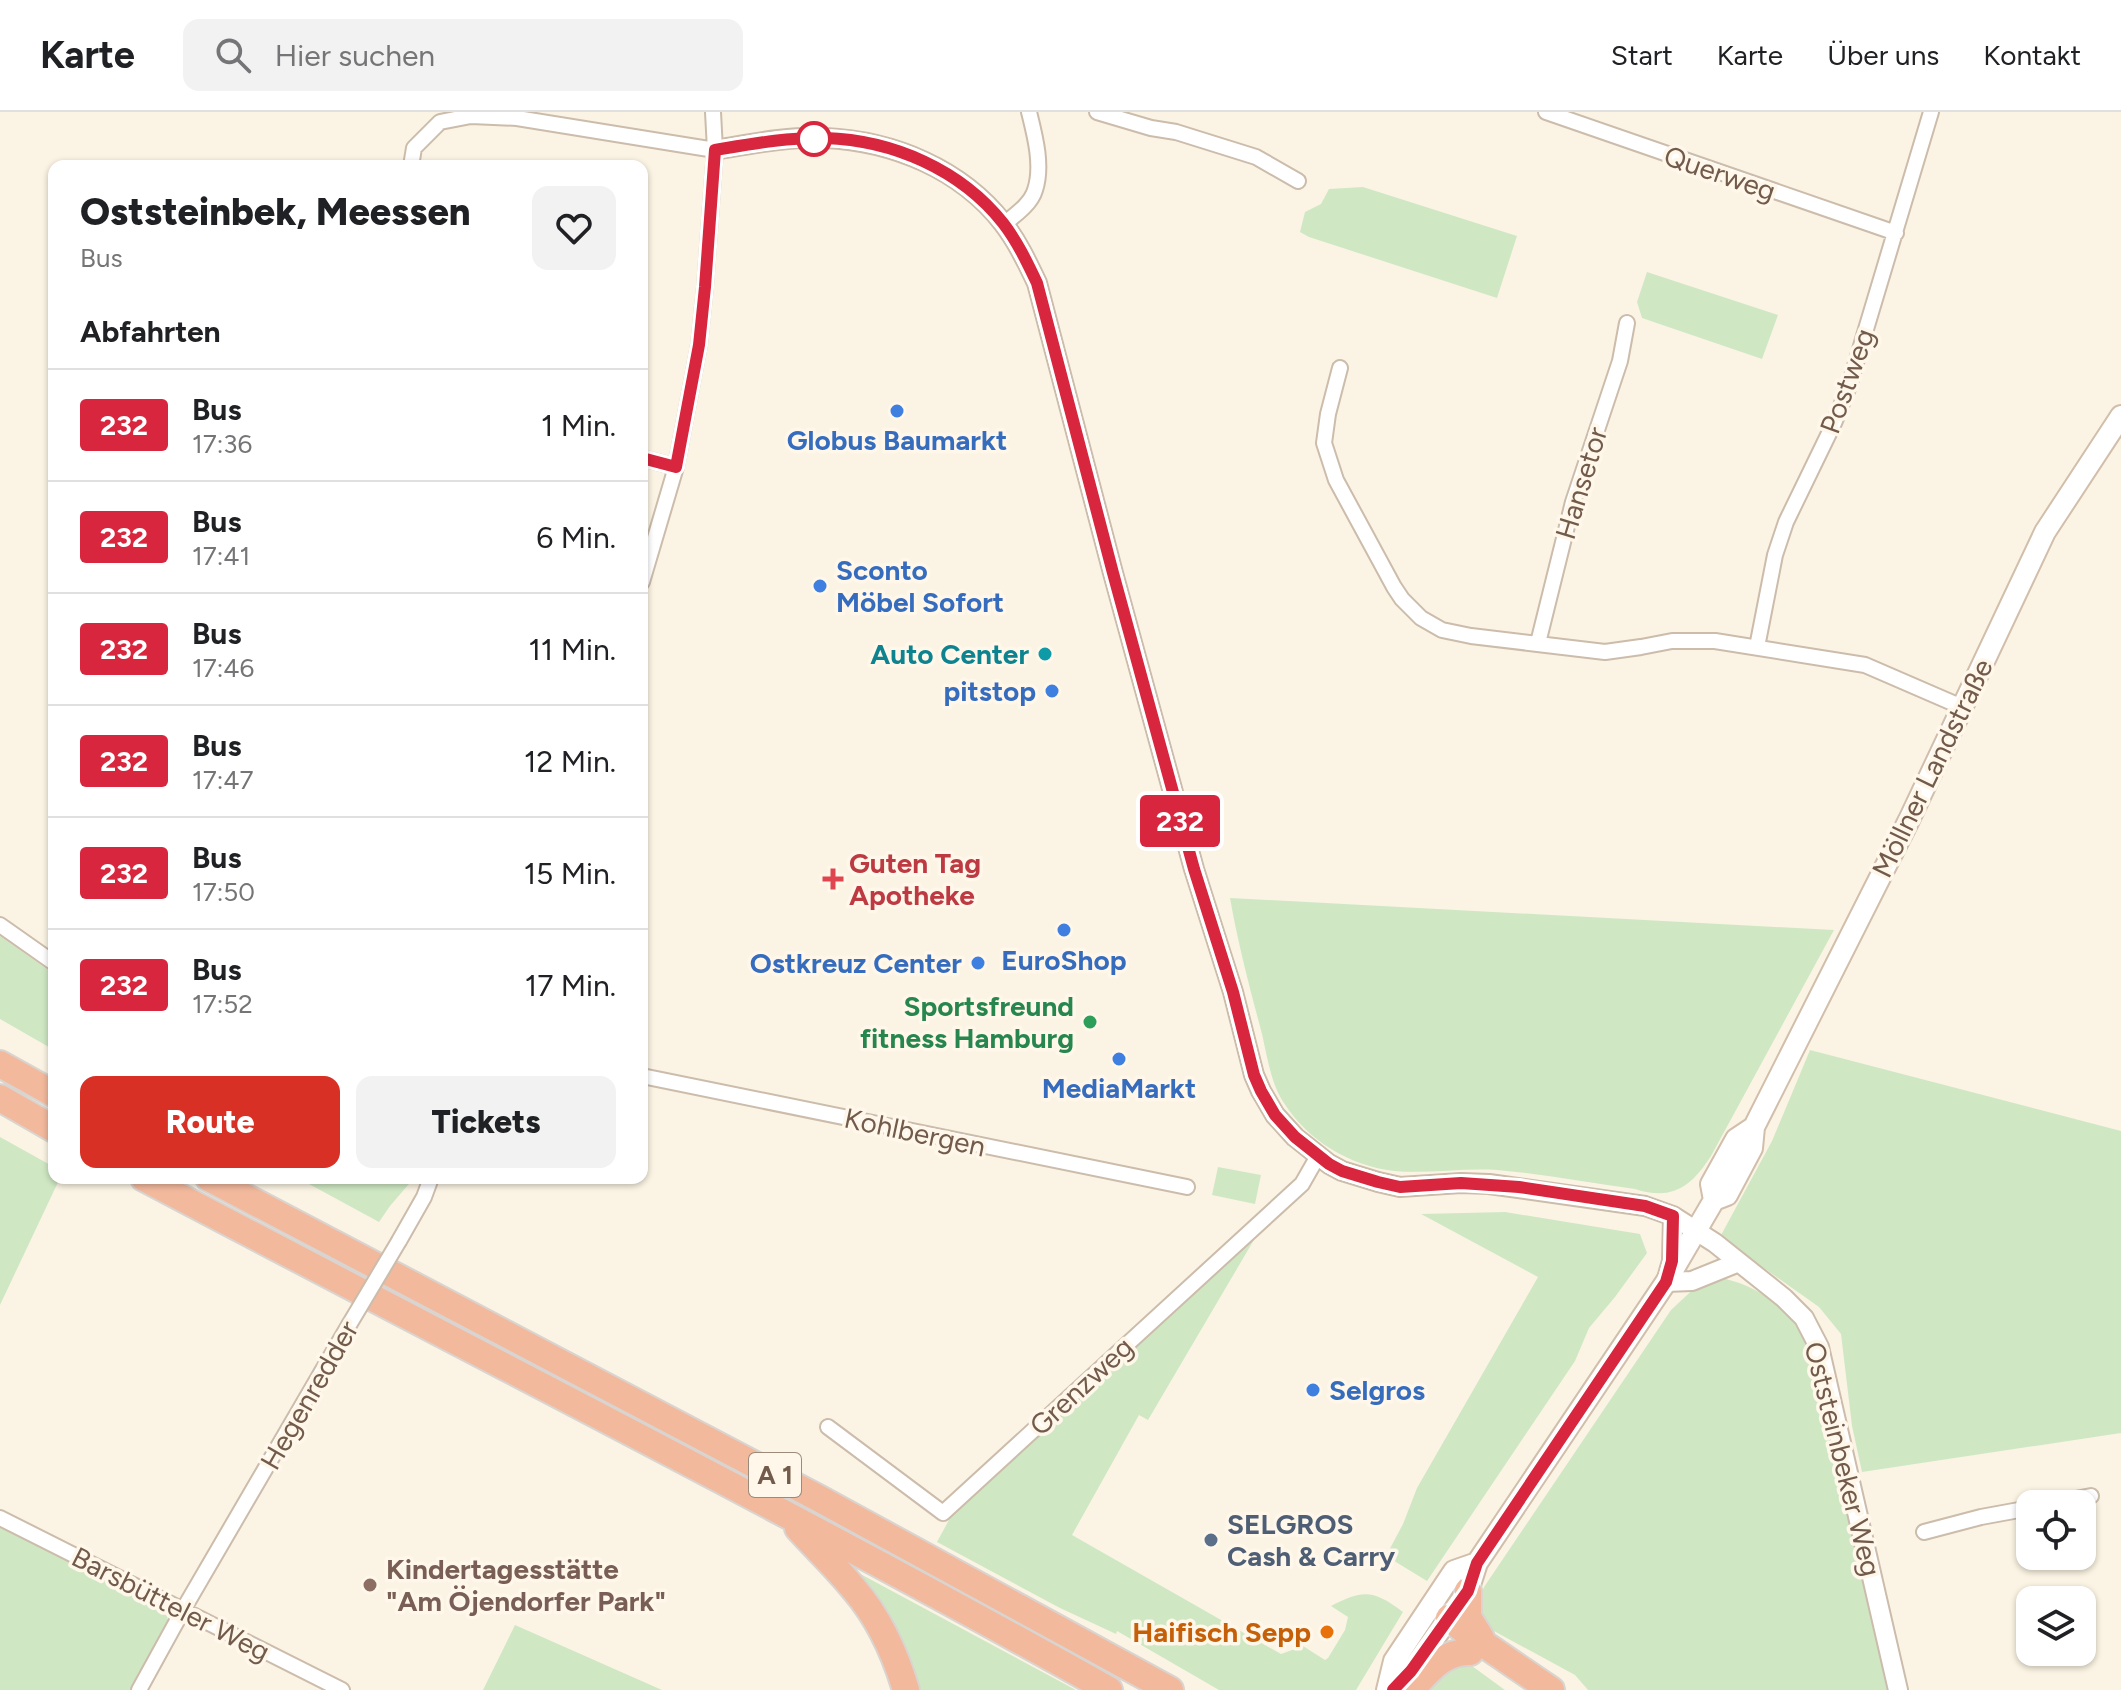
<!DOCTYPE html>
<html lang="de">
<meta charset="utf-8">
<style>
:root{--surface:#fff;--page:#f2f2f2;--text:#202124;--muted:#757577;--line:#e0e0e0;--accent:#d93025}
body{margin:0;font-family:Figtree,sans-serif;background:var(--page);color:var(--text);height:100vh;display:flex;flex-direction:column;font-size:30px;white-space:nowrap}
*{box-sizing:border-box;margin:0}
p{font-size:26px;color:var(--muted)}
.icon{flex:none;width:44px;height:44px;fill:none;stroke:currentColor;stroke-width:2;stroke-linecap:round;stroke-linejoin:round}
.map{position:relative;flex:1;overflow:hidden}
.sheet{position:absolute;left:48px;top:48px;width:600px;height:1024px;display:flex;flex-direction:column;background:var(--surface);border-radius:16px;box-shadow:0 2px 6px #0004}
.sheet>*{flex:none}
.badge{padding:0 16px;border-radius:6px;font-size:28px;line-height:52px}
.fabs{position:absolute;left:2016px;top:1378px;display:grid;gap:16px}
.fabs a{display:grid;place-items:center;width:80px;height:80px;border-radius:16px;background:var(--surface);box-shadow:0 2px 6px #0004;font-size:40px}
.map>.badge{position:absolute;translate:-50% -50%;box-shadow:0 0 0 4px #fff}
h2{padding:0 32px;font-size:30px;line-height:72px}
.round{display:grid;place-items:center;flex:none;width:84px;height:84px;border-radius:16px;background:var(--page)}
.headline{display:flex;align-items:center;justify-content:space-between;height:136px;padding:0 32px}
h1{font-size:38px;font-weight:800;line-height:60px}
.button{display:flex;gap:16px;margin-top:auto;padding:16px 32px}
.button a{flex:1;height:92px;border-radius:16px;background:var(--accent);color:#fff;font-size:32px;font-weight:800;line-height:92px;text-align:center}
.button a+a{background:var(--page);color:var(--text)}
ul{padding:0;list-style:none}
li{display:flex;align-items:center;gap:24px;height:112px;padding:0 32px;border-top:2px solid var(--line)}
li div{flex:1}
li b{display:block;font-size:30px}
li em{font-style:normal}
li .badge{min-width:88px;font-weight:700;text-align:center}
header{display:flex;align-items:center;gap:48px;box-sizing:border-box;height:112px;padding:0 40px;background:var(--surface);border-bottom:2px solid var(--line)}
header strong{font-size:38px}
nav{display:flex;gap:44px;margin-inline-start:auto;font-size:28px}
.search{width:560px;height:72px;background:var(--page);display:flex;align-items:center;gap:20px;box-sizing:border-box;padding:0 28px;border-radius:16px;color:var(--muted);font-size:30px}
.map>svg:first-child{display:block}
.green{fill:#cfe8c3}
.lines{fill:none;stroke-linecap:round;stroke-linejoin:round}
.minor-casing{stroke:#ccbcab;stroke-width:18}
.tertiary-casing{stroke:#ccbcab;stroke-width:22}
.secondary-casing{stroke:#d1beab;stroke-width:24}
.motorway-casing{stroke:#dad4d0;stroke-width:30}
.minor{stroke:#fff;stroke-width:14}
.tertiary{stroke:#fff;stroke-width:18}
.secondary{stroke:#fff;stroke-width:20}
.motorway{stroke:#f2b99d;stroke-width:26}
.minor-bridge-casing{stroke:#ccbcab;stroke-width:18;stroke-linecap:butt}
.minor-bridge{stroke:#fff;stroke-width:14}
.line-casing{stroke:#fff;stroke-width:18}
.line{stroke:#d7263d;stroke-width:12}
.stop-dot{fill:#fff;stroke:#d7263d;stroke-width:4}
.shop-dot{fill:#3f7fe0;stroke:#fef7ea;stroke-width:3}
.culture-dot{fill:#0f9aa8;stroke:#fef7ea;stroke-width:3}
.health-dot{fill:#e0444e;stroke:#fef7ea;stroke-width:3}
.leisure-dot{fill:#2e9e5b;stroke:#fef7ea;stroke-width:3}
.service-dot{fill:#5c6f8a;stroke:#fef7ea;stroke-width:3}
.education-dot{fill:#8d6e63;stroke:#fef7ea;stroke-width:3}
.food-dot{fill:#e8710a;stroke:#fef7ea;stroke-width:3}
.labels{text-anchor:middle;dominant-baseline:central;stroke-width:7;stroke-linejoin:round;paint-order:stroke}
.shield{fill:#fef7ea;stroke:#9c8a7b;stroke-width:2}
.shield-label{font-size:26px;font-weight:bold;fill:#725b4b}
.street-label{font-size:28px;fill:#725b4b;stroke:#fef7ea}
.shop-label{font-size:28px;font-weight:bold;fill:#366cbe;stroke:#fef7ea}
.culture-label{font-size:28px;font-weight:bold;fill:#0d838f;stroke:#fef7ea;text-anchor:end}
.health-label{font-size:28px;font-weight:bold;fill:#be3a42;stroke:#fef7ea;text-anchor:start}
.leisure-label{font-size:28px;font-weight:bold;fill:#27864d;stroke:#fef7ea;text-anchor:end}
.service-label{font-size:28px;font-weight:bold;fill:#4e5e75;stroke:#fef7ea;text-anchor:start}
.education-label{font-size:28px;font-weight:bold;fill:#785e54;stroke:#fef7ea;text-anchor:start}
.food-label{font-size:28px;font-weight:bold;fill:#c56008;stroke:#fef7ea;text-anchor:end}
</style>
<header>
<strong>Karte</strong>
<div class="search"><svg class="icon" aria-label="search" viewBox="0 0 24 24"><circle cx="10" cy="10" r="6"/><path d="M15 15l6 6"/></svg>Hier suchen</div>
<nav><a>Start</a><a>Karte</a><a>Über uns</a><a>Kontakt</a></nav>
</header>
<div class="map">
<svg width="2121" height="1578" viewBox="0 0 2121 1578">
<rect width="100%" height="100%" fill="#fbf4e4"/>
<!-- green -->
<path class="green" d="M1363 75 1517 124 1497 186 1309 125 1300 120 1305 100 1321 92 1329 77Z
M1647 160 1778 203 1762 247 1642 206 1637 190Z
M1230 786 1834 818 1711 1044C1691 1075 1672 1089 1635 1077 1589 1071 1543 1062 1497 1058 1462 1056 1427 1062 1394 1059 1350 1054 1307 1028 1284 991 1271 972 1267 944 1262 922 1250 877 1238 832 1230 786Z
M0 824 54 862V938L0 907Z
M1810 938 2121 1019V1321L1862 1360 1852 1314 1841 1222 1819 1195 1720 1125 1772 1029Z
M0 1025 54 1055V1066H60L0 1193Z
M1218 1055 1261 1063 1255 1092 1212 1083Z
M298 1066H414L390 1094 379 1110Z
M1505 1100 1640 1122 1647 1141 1615 1185 1589 1216 1575 1249 1427 1469 1386 1444 1403 1412 1417 1376 1538 1165 1421 1102Z
M1258 1121 1148 1308 1139 1303 1072 1423 1281 1542 1303 1534 1325 1548 1328 1546 1345 1518 1348 1505 1331 1494C1363 1477 1374 1478 1403 1500L1356 1578H1219L1117 1519 1116 1522 1060 1496 937 1430 956 1395Z
M1713 1164C1765 1174 1781 1195 1813 1234L1892 1578H1588L1575 1563 1481 1512 1475 1497 1484 1475 1671 1198 1701 1170Z
M0 1414 166 1498 168 1508 130 1578H0Z
M853 1458 1076 1578H914Z
M515 1513 662 1578H483Z
M1458 1552 1472 1554 1505 1578H1423Z"/>
<g class="lines">
<!-- minor casing -->
<g class="minor-casing">
<path id="minor" d="M1097 0 1151 16 1176 20 1256 45 1298 69
M1546 0 1896 121
M411 54 414 36 440 10 471 4 517 6 715 38
M1004 112C1015 103 1031 92 1035 78 1043 54 1035 24 1029 0
M1340 256 1328 302 1324 331 1336 368 1394 475 1402 487 1421 506 1442 518 1471 524 1605 540 1641 535 1672 529H1715L1865 553 1962 595
M642 346 676 355
M642 470 676 355 699 233 705 175 715 38 713 0
M1538 531 1573 390 1620 249 1627 211
M1757 535 1775 443 1786 410 1834 311 1849 274 1931 0
M0 813 54 851
M642 964 1187 1075
M399 1129 424 1085 431 1066
M828 1315 943 1401 1302 1072 1318 1044
M2050 1392 2091 1384
M0 1406 342 1578
M1924 1420 1981 1405 2030 1396
M139 1578 183 1498 349 1213"/>
</g>
<!-- tertiary casing -->
<g class="tertiary-casing">
<path id="tertiary" d="M715 38C751 32 789 24 825 26 893 29 961 57 1003 111 1017 129 1027 150 1037 171L1113 461 1194 757 1233 880 1254 963 1261 979 1275 1003 1295 1025 1329 1052 1342 1059 1378 1070 1400 1075 1461 1071 1489 1072 1645 1094 1673 1104 1715 1131 1784 1186 1804 1206 1819 1235 1898 1578
M1673 1104 1672 1149 1666 1170 1692 1169 1739 1150"/>
</g>
<!-- secondary casing -->
<g class="secondary-casing">
<path id="secondary" d="M1714 1088 1727 1083 1752 1036 1754 1015 1909 708 2045 420 2121 304
M1387 1578 1394 1549 1454 1459 1477 1451
M1393 1578 1411 1559 1468 1479 1477 1451 1666 1170 1714 1088 1711 1072 1736 1027 1754 1015"/>
</g>
<!-- motorway casing -->
<g class="motorway-casing">
<path id="motorway" d="M0 952 54 982
M0 986 54 1017
M144 1066C466 1236 791 1400 1109 1578
M209 1066 820 1387 1170 1578
M798 1416C816 1436 837 1456 854 1477 879 1506 895 1541 906 1578
M1468 1479V1505L1481 1526
M1449 1506 1469 1522 1551 1578
M1411 1578C1428 1560 1443 1539 1470 1540"/>
</g>
<!-- minor -->
<use href="#minor" class="minor"/>
<!-- tertiary -->
<use href="#tertiary" class="tertiary"/>
<!-- secondary -->
<use href="#secondary" class="secondary"/>
<!-- motorway -->
<use href="#motorway" class="motorway"/>
<!-- minor-bridge casing -->
<g class="minor-bridge-casing">
<path id="minor-bridge" d="M349 1213 399 1129"/>
</g>
<!-- minor-bridge -->
<use href="#minor-bridge" class="minor-bridge"/>
</g>
<g class="lines">
<!-- line casing -->
<g class="line-casing">
<path id="line" d="M642 346 676 355 699 233 705 175 715 38C751 32 788 25 825 26 893 28 961 58 1003 111 1017 129 1027 150 1037 171L1113 461 1194 757 1233 880 1254 963 1261 979 1275 1003 1295 1025 1329 1052 1342 1059 1378 1070 1400 1075 1461 1071 1519 1075 1645 1094 1673 1104 1672 1149 1666 1170 1477 1451 1468 1479 1411 1559 1393 1578"/>
</g>
<!-- line -->
<use href="#line" class="line"/>
</g>
<!-- markers -->
<circle class="stop-dot" cx="814" cy="27" r="16"/>
<g class="shop-dot">
<circle cx="897" cy="299" r="8"/>
<circle cx="820" cy="474" r="8"/>
<circle cx="1052" cy="579" r="8"/>
<circle cx="1064" cy="818" r="8"/>
<circle cx="978" cy="851" r="8"/>
<circle cx="1119" cy="947" r="8"/>
<circle cx="1313" cy="1278" r="8"/>
</g>
<circle class="culture-dot" cx="1045" cy="542" r="8"/>
<path class="health-dot" d="M829 755h8v8h8v8h-8v8h-8v-8h-8v-8h8z"/>
<circle class="leisure-dot" cx="1090" cy="910" r="8"/>
<circle class="service-dot" cx="1211" cy="1428" r="8"/>
<circle class="education-dot" cx="370" cy="1473" r="8"/>
<circle class="food-dot" cx="1327" cy="1520" r="8"/>
<g class="labels">
<!-- shield labels -->
<rect class="shield" x="749" y="1341" width="52" height="44" rx="6"/>
<g class="shield-label">
<text x="775" y="1363">A 1</text>
</g>
<!-- street labels -->
<g class="street-label">
<text transform="translate(1720 61) rotate(19)">Querweg</text>
<text transform="translate(1847 269) rotate(-70)">Postweg</text>
<text transform="translate(1581 371) rotate(-73)">Hansetor</text>
<text transform="translate(1932 656) rotate(-64)">Möllner Landstraße</text>
<text transform="translate(915 1020) rotate(12)">Kohlbergen</text>
<text transform="translate(1081 1274) rotate(-43)">Grenzweg</text>
<text transform="translate(309 1283) rotate(-60)">Hegenredder</text>
<text transform="translate(1843 1347) rotate(76)">Oststeinbeker Weg</text>
<text transform="translate(171 1492) rotate(27)">Barsbütteler Weg</text>
</g>
<!-- shop labels -->
<g class="shop-label">
<text x="897" y="328">Globus Baumarkt</text>
<text x="836" y="458" text-anchor="start">Sconto<tspan x="836" dy="32">Möbel Sofort</tspan></text>
<text x="1036" y="579" text-anchor="end">pitstop</text>
<text x="1064" y="848">EuroShop</text>
<text x="962" y="851" text-anchor="end">Ostkreuz Center</text>
<text x="1119" y="976">MediaMarkt</text>
<text x="1329" y="1278" text-anchor="start">Selgros</text>
</g>
<!-- culture labels -->
<g class="culture-label">
<text x="1029" y="542">Auto Center</text>
</g>
<!-- health labels -->
<g class="health-label">
<text x="849" y="751">Guten Tag<tspan x="849" dy="32">Apotheke</tspan></text>
</g>
<!-- leisure labels -->
<g class="leisure-label">
<text x="1074" y="894">Sportsfreund<tspan x="1074" dy="32">fitness Hamburg</tspan></text>
</g>
<!-- service labels -->
<g class="service-label">
<text x="1227" y="1412">SELGROS<tspan x="1227" dy="32">Cash &amp; Carry</tspan></text>
</g>
<!-- education labels -->
<g class="education-label">
<text x="386" y="1457">Kindertagesstätte<tspan x="386" dy="32">"Am Öjendorfer Park"</tspan></text>
</g>
<!-- food labels -->
<g class="food-label">
<text x="1311" y="1520">Haifisch Sepp</text>
</g>
</g>
</svg>
<div class="fabs">
<a><svg class="icon" aria-label="locate" viewBox="0 0 24 24"><circle cx="12" cy="12" r="6"/><path d="M12 2v4M12 18v4M2 12h4M18 12h4"/></svg></a>
<a><svg class="icon" aria-label="layers" viewBox="0 0 24 24"><path d="M12 4l9 5-9 5-9-5zM3 14l9 5 9-5"/></svg></a>
</div>
<b class="badge" style="left:1180px;top:709px;background:#d7263d;color:#fff">232</b>
<section class="sheet">
<div class="headline"><div><h1>Oststeinbek, Meessen</h1><p>Bus</p></div><a class="round"><svg class="icon" aria-label="heart" viewBox="0 0 24 24"><path d="M12 20l-8-8c-3-5 5-10 8-4 3-6 11-1 8 4z"/></svg></a></div>
<h2>Abfahrten</h2>
<ul>
<li><span class="badge" style="background:#d7263d;color:#fff">232</span><div><b>Bus</b><p>17:36</p></div><em>1 Min.</em></li>
<li><span class="badge" style="background:#d7263d;color:#fff">232</span><div><b>Bus</b><p>17:41</p></div><em>6 Min.</em></li>
<li><span class="badge" style="background:#d7263d;color:#fff">232</span><div><b>Bus</b><p>17:46</p></div><em>11 Min.</em></li>
<li><span class="badge" style="background:#d7263d;color:#fff">232</span><div><b>Bus</b><p>17:47</p></div><em>12 Min.</em></li>
<li><span class="badge" style="background:#d7263d;color:#fff">232</span><div><b>Bus</b><p>17:50</p></div><em>15 Min.</em></li>
<li><span class="badge" style="background:#d7263d;color:#fff">232</span><div><b>Bus</b><p>17:52</p></div><em>17 Min.</em></li>
</ul>
<div class="button"><a>Route</a><a>Tickets</a></div>
</section>
</div>
